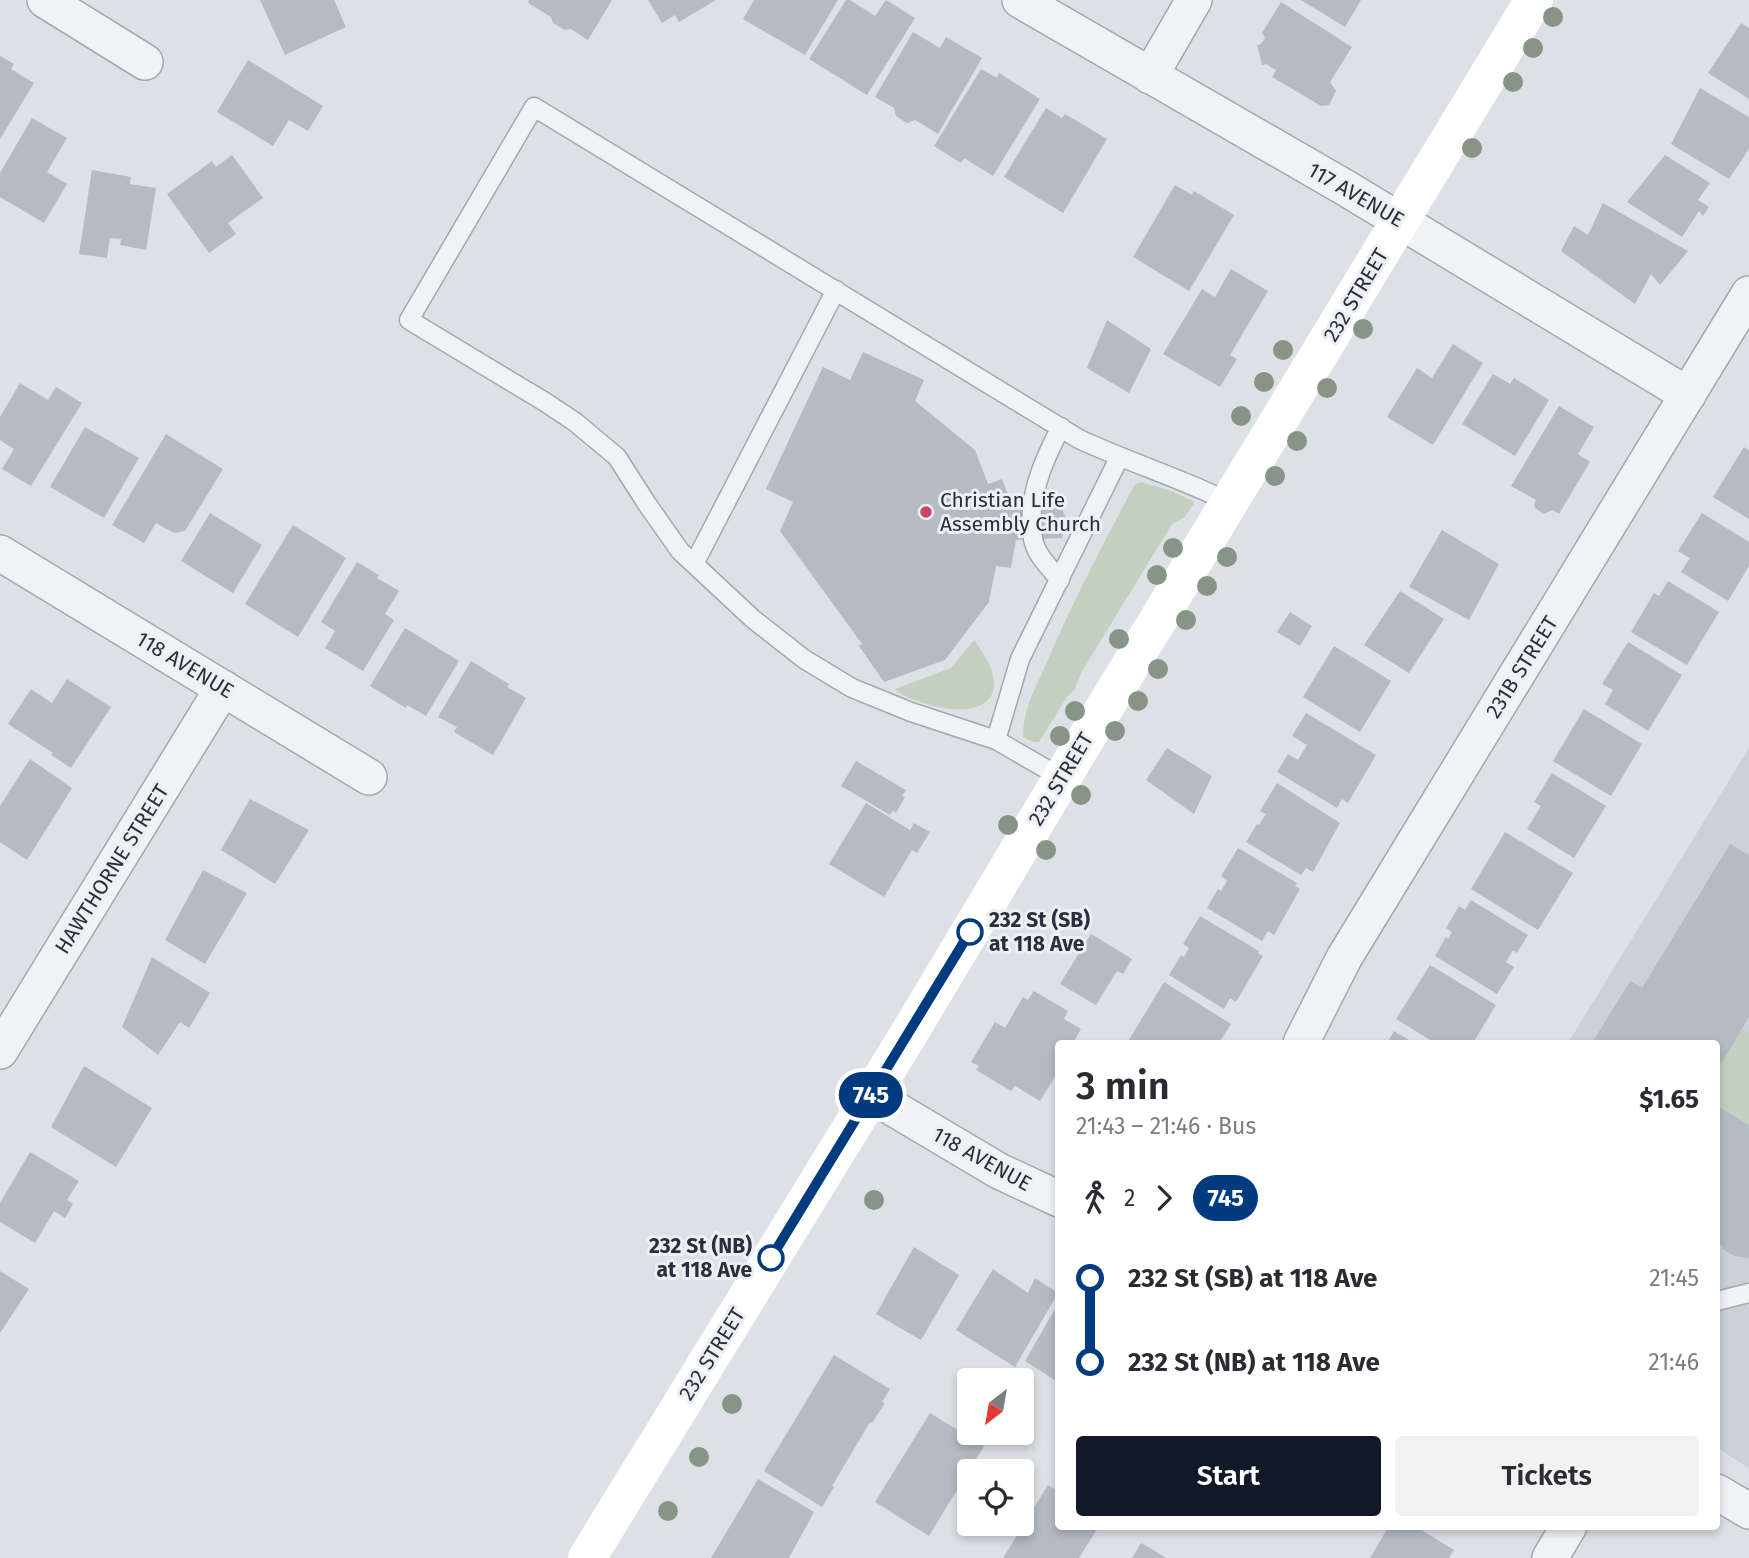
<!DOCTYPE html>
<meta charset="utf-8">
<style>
:root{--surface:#fff;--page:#f2f2f3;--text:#2b2b33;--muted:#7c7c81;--accent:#111827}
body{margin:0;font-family:"Fira Sans",sans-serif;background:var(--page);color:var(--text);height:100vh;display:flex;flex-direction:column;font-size:26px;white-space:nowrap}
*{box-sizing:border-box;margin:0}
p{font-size:23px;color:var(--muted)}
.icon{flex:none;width:38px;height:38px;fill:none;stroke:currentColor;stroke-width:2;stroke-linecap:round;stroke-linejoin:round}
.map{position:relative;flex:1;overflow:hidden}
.side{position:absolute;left:1055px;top:1040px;width:665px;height:490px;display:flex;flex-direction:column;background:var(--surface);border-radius:7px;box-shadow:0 4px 10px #0003}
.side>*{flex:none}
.badge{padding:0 14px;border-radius:23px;font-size:24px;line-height:46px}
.needle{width:46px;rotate:211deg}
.fabs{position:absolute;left:957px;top:1368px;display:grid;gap:14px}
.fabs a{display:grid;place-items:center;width:77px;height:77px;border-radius:7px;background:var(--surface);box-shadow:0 4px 10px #0003;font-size:35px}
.map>.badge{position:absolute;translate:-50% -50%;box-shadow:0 0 0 4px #fff}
.legs{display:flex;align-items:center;gap:10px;height:77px;padding:0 21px;font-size:23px}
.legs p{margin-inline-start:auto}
.headline{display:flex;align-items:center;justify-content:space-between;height:119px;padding:0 21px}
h1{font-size:38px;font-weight:600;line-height:52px}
.action{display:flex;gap:14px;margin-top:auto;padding:14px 21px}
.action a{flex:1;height:80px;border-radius:7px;background:var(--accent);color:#fff;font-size:28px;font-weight:600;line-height:80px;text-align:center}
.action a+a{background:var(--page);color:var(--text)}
ul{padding:0 21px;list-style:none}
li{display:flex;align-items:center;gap:24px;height:84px;font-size:26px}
li i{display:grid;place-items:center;width:10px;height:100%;margin:0 9px;background:currentColor}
li i::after{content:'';width:18px;height:18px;margin:-9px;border:5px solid;border-radius:50%;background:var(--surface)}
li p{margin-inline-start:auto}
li:first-child i{background:linear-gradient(#0000 50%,currentColor 0)}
li:last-child i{background:linear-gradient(currentColor 50%,#0000 0)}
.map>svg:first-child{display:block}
.built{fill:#cbd1d8}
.green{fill:#c4d0bf}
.building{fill:#b5bbc3}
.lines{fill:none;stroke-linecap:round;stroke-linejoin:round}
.lane-casing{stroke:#a3a8b0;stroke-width:21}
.street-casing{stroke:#a3a8b0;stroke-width:38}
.lane{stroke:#f0f2f5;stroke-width:18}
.street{stroke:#f0f2f5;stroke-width:35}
.secondary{stroke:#fff;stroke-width:38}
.tree{fill:#869585}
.line-1-casing{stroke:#fff;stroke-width:16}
.line-1{stroke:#003b80;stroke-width:10}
.poi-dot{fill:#c74661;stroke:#ecf0f4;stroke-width:2.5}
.stop-1-dot{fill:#fff;stroke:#003b80;stroke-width:3.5}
.labels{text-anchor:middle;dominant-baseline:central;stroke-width:6;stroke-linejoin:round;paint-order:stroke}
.street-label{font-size:21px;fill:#27303c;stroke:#ecf0f4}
.poi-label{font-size:21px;fill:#27303c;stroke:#ecf0f4;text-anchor:start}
.stop-label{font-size:21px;font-weight:bold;fill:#27303c;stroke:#ecf0f4;text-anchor:start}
</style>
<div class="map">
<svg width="1749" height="1558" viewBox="0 0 1749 1558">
<rect width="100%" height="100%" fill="#dde1e6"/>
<!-- built -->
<path class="built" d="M1749 748V1468L1717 1448V1043H1568Z"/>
<!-- green -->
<path class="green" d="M1141 482 1169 490 1195 502 1185 517 1172 524 1081 673 1075 689 1067 697 1039 742H1033L1023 737C1023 709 1036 687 1047 662 1073 601 1104 542 1135 484Z
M974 640C1017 695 986 723 924 703 913 699 903 697 895 689L951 668Z
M1742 1029 1749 1033V1125L1717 1106V1071Z"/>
<!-- building -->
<path class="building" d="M260 0H334L346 27 285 55Z
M529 0H612L588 40 571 29 565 30 553 23 551 17 528 3Z
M648 0H716L679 22 675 15 662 23Z
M754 0H838L805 55 743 19Z
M846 0H850L875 16 886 0 915 18 867 95 809 59Z
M1301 0H1361L1345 27Z
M1281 2 1352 47 1330 82 1336 91 1329 105 1321 106 1272 77 1276 70 1266 64 1262 65 1257 45 1261 44 1265 38 1262 33Z
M1741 23 1749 28V99L1708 73Z
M913 32 940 48 946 37 982 58 938 134 915 120 907 123 896 116 894 108 875 97Z
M0 56 14 64 11 69 34 83 0 139Z
M248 60 323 106 308 131 289 120 273 146 217 112Z
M981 69 997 78 999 73 1040 99 993 176 964 158 961 163 934 146Z
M1700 88 1749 117V149L1729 179 1671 144Z
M1046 108 1062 118 1065 114 1107 139 1063 213 1004 177Z
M32 118 67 138 47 172 67 184 44 223 0 197V173Z
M232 155 263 198 228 223 236 234 209 253 167 194 212 161 216 167Z
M1665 155 1710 183 1698 200 1709 207 1703 216 1699 211 1682 237 1627 202Z
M92 170 131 177 130 184 156 188 146 250 120 245 121 239 110 238 107 258 79 254Z
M1175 185 1192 195 1194 191 1234 215 1189 291 1133 257Z
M1603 203 1688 251 1660 285 1651 274 1635 304 1561 251 1574 226 1588 235Z
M1231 269 1268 291 1230 355 1237 359 1220 387 1163 354 1202 289 1215 297Z
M1107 320 1151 349 1129 393 1087 368Z
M1453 344 1483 363 1433 445 1387 417 1417 368 1432 378Z
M863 352 924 380 915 401 975 450 988 484 1002 479 1012 505 1059 501 1066 519 1062 538 1016 540 1011 568 996 566 989 602 945 660 884 682 859 646 862 644 780 531 793 502 766 489 823 367 850 380Z
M1493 374 1510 384 1514 378 1549 400 1515 456 1462 424Z
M20 383 48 400 56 387 82 403 31 486 2 469 14 449 0 440V417Z
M1559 406 1594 427 1578 454 1590 462 1559 514 1552 510 1544 514 1535 508 1534 504 1536 500 1511 486Z
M85 427 139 458 104 518 50 487Z
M166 434 223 469 185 531 174 533 156 523 144 543 112 525Z
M1744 447 1749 450V519L1713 497Z
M210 513 262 545 233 593 181 561Z
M1702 513 1749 542V566L1728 601 1681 572 1690 558 1678 551Z
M293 525 346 558 298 637 245 604Z
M1442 530 1499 564 1469 620 1409 587Z
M357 562 379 575 377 578 399 591 385 614 394 620 363 671 325 648 335 631 321 622Z
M1668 581 1719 612 1687 665 1631 632 1654 593 1659 596Z
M1400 591 1444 619 1409 673 1364 645Z
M1290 612 1312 626 1300 646 1277 632Z
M405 628 459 661 426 716 407 705 406 708 370 686Z
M1628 642 1682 675 1648 731 1605 704 1613 690 1602 684Z
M1334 646 1391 681 1360 732 1303 697Z
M471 661 509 684 507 687 526 698 493 755 454 732 457 727 438 717Z
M67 679 111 707 71 768 51 755 53 753 8 724 31 689 52 703Z
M1584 709 1642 744 1611 796 1553 761Z
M1306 713 1376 755 1348 803 1342 799 1337 808 1277 772 1288 754 1298 760 1307 745 1292 736Z
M1167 748 1212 776 1194 814 1146 780Z
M30 759 72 788 27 860 0 842V806Z
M856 761 906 790 902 796 905 797 896 813 893 811 890 815 841 786Z
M1552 773 1606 806 1574 858 1527 829 1541 806 1534 802Z
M1277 783 1340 823 1313 872 1306 868 1301 875 1246 842 1257 824 1259 825 1266 814 1260 811Z
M250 799 309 830 275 884 221 850Z
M866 803 910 830 914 823 930 832 917 853 912 850 884 897 829 864Z
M1505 832 1573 873 1538 930 1471 889Z
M1730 844 1749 855V1017L1717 1071V1043H1592L1630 981 1642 988Z
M1238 848 1297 883 1295 886 1300 889 1274 935 1268 931 1262 941 1207 908 1218 889 1221 891 1227 881 1221 876Z
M203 870 247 893 205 964 165 940Z
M1471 900 1528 935 1517 953 1513 950 1506 962 1514 967 1497 994 1435 956 1446 937 1448 939 1452 932 1446 928 1459 906 1465 910Z
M1200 916 1259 951 1258 953 1263 956 1236 1002 1230 998 1224 1009 1169 975 1181 955 1184 957 1189 948 1183 944Z
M1091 934 1132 959 1123 974 1117 971 1096 1005 1060 984Z
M152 957 210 993 189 1028 180 1022 158 1055 122 1027Z
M1430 965 1496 1005 1473 1043H1435L1396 1019Z
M1164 982 1231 1024 1219 1043H1127Z
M1034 991 1068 1011 1064 1019 1081 1029 1073 1043H1059L1057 1069 1059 1070 1040 1101 1015 1086 1011 1091 976 1070 979 1066 971 1062 995 1022 1005 1028 1023 997 1028 1000Z
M1394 1031 1414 1043H1382L1384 1039 1388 1042Z
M84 1066 152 1108 116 1167 51 1127Z
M1717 1106 1749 1125V1258L1734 1256 1724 1250 1717 1239Z
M30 1152 79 1181 67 1200 73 1204 65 1218 54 1211 35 1243 0 1222V1203Z
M914 1247 959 1275 921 1340 876 1314Z
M993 1269 1028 1293 1035 1278 1058 1293 1015 1367 956 1330Z
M0 1271 29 1289 0 1333Z
M1059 1302V1383L1025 1361Z
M834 1355 890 1389 882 1402 885 1403 872 1423 870 1422 832 1486 834 1487 822 1507 764 1471Z
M930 1413 984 1446 929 1536 875 1502Z
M758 1479 814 1512 789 1558H711Z
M1048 1485 1059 1492V1526H1099L1079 1558H1003Z
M1389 1526H1415L1454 1550 1449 1558H1370Z
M1141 1543 1147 1546 1166 1558H1132Z"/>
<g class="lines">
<!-- lane casing -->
<g class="lane-casing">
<path id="lane" d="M694 564 836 290
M1060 580C1050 568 1036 555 1033 539 1026 500 1043 461 1061 427
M996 740 1020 659 1119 458
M1062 778 996 740 911 712 852 688 804 659 753 619 680 551 647 504 617 457 575 422 545 402 409 320 534 107 1079 439C1128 462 1180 478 1229 502
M1717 1301 1749 1293"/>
</g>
<!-- street casing -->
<g class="street-casing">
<path id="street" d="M45 0 145 62
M1020 0 1344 187 1688 395
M1150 76 1194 0
M0 553 369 777
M1301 1043 1344 958 1749 294
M0 1051 223 688
M871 1095 999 1171 1059 1199
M1717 1492 1749 1511
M1550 1558 1569 1526"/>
</g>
<!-- lane -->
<use href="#lane" class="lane"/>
<!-- street -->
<use href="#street" class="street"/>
<!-- secondary -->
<path class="secondary" d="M587 1558 910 1032 1062 778 1534 0"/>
</g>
<!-- trees -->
<g class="tree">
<circle cx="1553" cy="17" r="10"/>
<circle cx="1533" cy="48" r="10"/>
<circle cx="1513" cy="82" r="10"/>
<circle cx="1472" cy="148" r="10"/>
<circle cx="1363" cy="329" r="10"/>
<circle cx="1283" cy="350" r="10"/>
<circle cx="1264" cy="382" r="10"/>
<circle cx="1327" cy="388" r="10"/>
<circle cx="1241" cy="416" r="10"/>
<circle cx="1297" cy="441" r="10"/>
<circle cx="1275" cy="476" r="10"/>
<circle cx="1173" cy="548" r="10"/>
<circle cx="1227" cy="557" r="10"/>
<circle cx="1157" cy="575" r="10"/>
<circle cx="1207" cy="586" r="10"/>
<circle cx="1186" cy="620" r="10"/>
<circle cx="1119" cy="639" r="10"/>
<circle cx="1158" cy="669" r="10"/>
<circle cx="1138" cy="701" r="10"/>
<circle cx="1075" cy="711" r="10"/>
<circle cx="1115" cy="731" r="10"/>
<circle cx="1060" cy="736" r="10"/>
<circle cx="1081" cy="795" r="10"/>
<circle cx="1008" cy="825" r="10"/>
<circle cx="1046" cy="850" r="10"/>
<circle cx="874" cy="1200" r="10"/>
<circle cx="732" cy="1404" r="10"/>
<circle cx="699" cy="1457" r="10"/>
<circle cx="668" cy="1511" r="10"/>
</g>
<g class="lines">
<!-- line-1 casing -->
<g class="line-1-casing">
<path id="line-1" d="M771 1258 970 932"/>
</g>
<!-- line-1 -->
<use href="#line-1" class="line-1"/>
</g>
<!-- markers -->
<circle class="poi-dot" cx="926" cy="512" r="7"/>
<g class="stop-1-dot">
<circle cx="970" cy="932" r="12"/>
<circle cx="771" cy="1258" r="12"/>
</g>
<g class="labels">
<!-- street labels -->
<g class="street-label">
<text transform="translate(1356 195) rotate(30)">117 AVENUE</text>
<text transform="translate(1356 295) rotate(-59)">232 STREET</text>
<text transform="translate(185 665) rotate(31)">118 AVENUE</text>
<text transform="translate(1522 667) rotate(-58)">231B STREET</text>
<text transform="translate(1061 779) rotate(-59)">232 STREET</text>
<text transform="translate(112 869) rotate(-58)">HAWTHORNE STREET</text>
<text transform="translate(982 1159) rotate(29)">118 AVENUE</text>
<text transform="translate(712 1354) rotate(-58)">232 STREET</text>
</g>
<!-- poi labels -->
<g class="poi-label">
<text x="940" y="500">Christian Life<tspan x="940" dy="24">Assembly Church</tspan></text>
</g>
<!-- stop labels -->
<g class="stop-label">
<text x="989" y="920">232 St (SB)<tspan x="989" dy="24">at 118 Ave</tspan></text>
<text x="752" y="1246" text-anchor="end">232 St (NB)<tspan x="752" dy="24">at 118 Ave</tspan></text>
</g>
</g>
</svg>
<div class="fabs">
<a><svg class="needle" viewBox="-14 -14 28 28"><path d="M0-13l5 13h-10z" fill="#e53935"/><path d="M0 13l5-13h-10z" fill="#7c7c81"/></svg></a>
<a><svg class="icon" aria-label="locate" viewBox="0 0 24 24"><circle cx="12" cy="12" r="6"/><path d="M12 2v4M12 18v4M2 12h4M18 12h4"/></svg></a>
</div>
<b class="badge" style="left:871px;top:1095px;background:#003b80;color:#fff">745</b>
<section class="side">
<div class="headline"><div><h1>3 min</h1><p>21:43 – 21:46 · Bus</p></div><b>$1.65</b></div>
<div class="legs"><svg class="icon" aria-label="walk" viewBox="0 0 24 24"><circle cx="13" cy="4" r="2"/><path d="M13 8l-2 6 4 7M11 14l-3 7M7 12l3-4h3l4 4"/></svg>2<svg class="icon" aria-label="forward" viewBox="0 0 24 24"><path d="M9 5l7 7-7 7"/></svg><b class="badge" style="background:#003b80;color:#fff">745</b></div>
<ul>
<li><i style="color:#003b80"></i><b>232 St (SB) at 118 Ave</b><p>21:45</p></li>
<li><i style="color:#003b80"></i><b>232 St (NB) at 118 Ave</b><p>21:46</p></li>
</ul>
<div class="action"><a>Start</a><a>Tickets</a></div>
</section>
</div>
